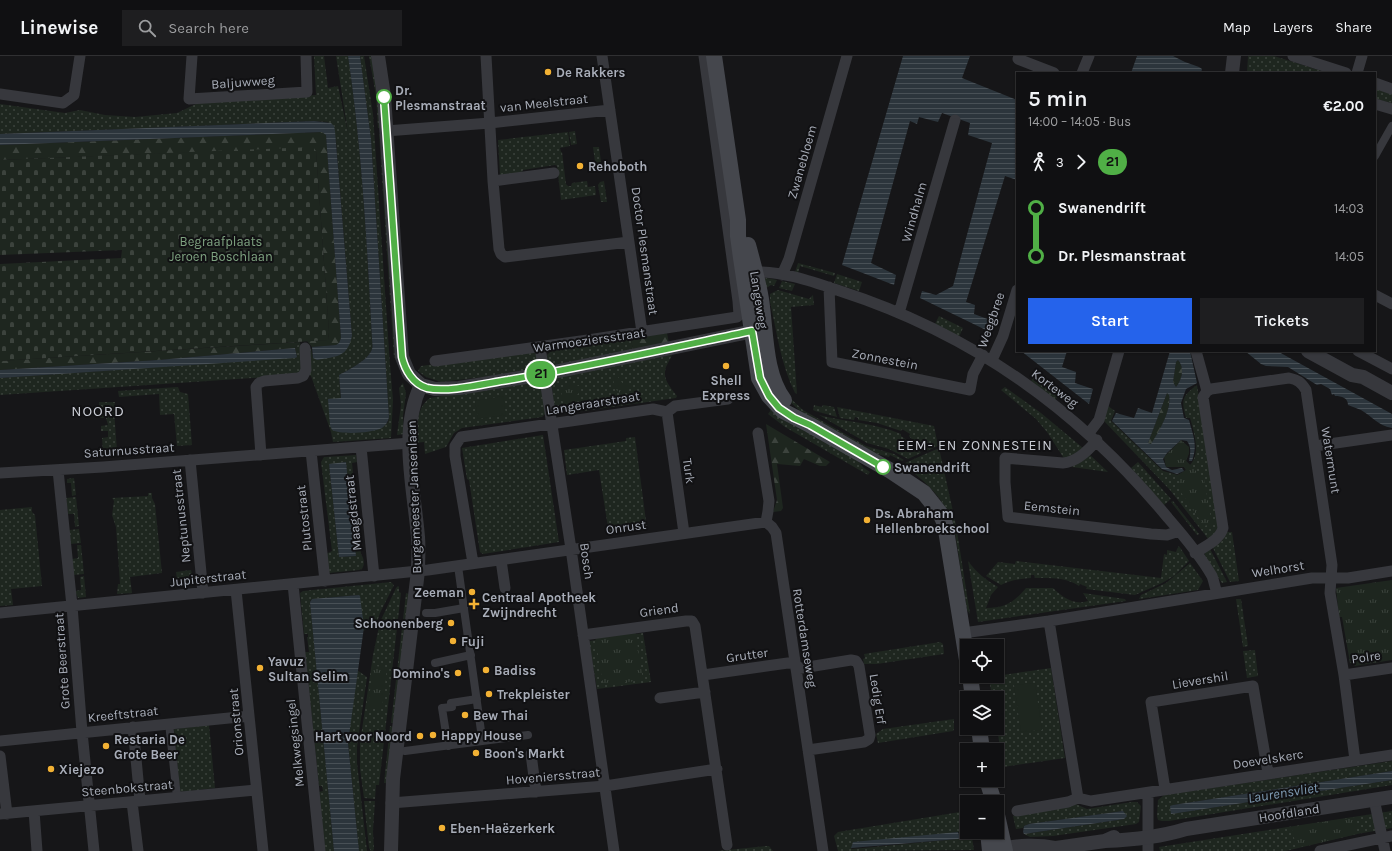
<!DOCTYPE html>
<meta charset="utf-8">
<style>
:root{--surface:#101012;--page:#1e1e20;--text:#f1f3f6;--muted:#9c9d9f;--line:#303032;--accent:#2563eb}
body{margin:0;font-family:Karla,sans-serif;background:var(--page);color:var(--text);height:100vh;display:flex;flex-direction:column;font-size:15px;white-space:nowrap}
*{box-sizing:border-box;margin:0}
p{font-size:13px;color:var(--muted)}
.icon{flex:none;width:22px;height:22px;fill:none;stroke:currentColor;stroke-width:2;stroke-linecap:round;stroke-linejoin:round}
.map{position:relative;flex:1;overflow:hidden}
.panel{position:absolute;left:1016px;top:16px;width:360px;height:280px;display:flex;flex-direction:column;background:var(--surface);border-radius:0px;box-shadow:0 1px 3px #0004,0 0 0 1px var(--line)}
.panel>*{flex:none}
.badge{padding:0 8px;border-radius:13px;font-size:14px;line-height:26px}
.buttons{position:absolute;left:960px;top:583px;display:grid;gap:8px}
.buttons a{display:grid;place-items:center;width:44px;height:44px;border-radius:0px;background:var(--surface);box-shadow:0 1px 3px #0004,0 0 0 1px var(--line);font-size:20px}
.map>.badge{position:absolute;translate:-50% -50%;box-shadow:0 0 0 2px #fff}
.legs{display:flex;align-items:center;gap:6px;height:44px;padding:0 12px;font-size:13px}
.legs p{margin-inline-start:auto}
.overview{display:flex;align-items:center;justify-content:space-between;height:68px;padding:0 12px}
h1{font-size:22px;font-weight:600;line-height:30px}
.button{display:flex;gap:8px;margin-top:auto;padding:8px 12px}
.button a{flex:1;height:46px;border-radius:0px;background:var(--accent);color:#fff;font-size:16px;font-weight:600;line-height:46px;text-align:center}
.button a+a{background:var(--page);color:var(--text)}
ul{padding:0 12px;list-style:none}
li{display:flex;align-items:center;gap:14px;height:48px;font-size:15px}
li i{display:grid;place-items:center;width:6px;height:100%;margin:0 5px;background:currentColor}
li i::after{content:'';width:10px;height:10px;margin:-5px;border:3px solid;border-radius:50%;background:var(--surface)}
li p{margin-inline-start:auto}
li:first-child i{background:linear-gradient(#0000 50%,currentColor 0)}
li:last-child i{background:linear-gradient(currentColor 50%,#0000 0)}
header{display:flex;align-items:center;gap:24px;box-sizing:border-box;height:56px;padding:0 20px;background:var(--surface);border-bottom:1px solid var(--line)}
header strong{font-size:19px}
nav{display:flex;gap:22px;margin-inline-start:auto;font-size:14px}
.search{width:280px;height:36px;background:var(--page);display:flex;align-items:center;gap:10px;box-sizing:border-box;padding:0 14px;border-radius:0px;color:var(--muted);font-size:15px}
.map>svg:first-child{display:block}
.grass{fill:url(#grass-dots);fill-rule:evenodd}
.forest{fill:url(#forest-firs)}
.cemetery{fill:url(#cemetery-stones)}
.park{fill:url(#park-tufts)}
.pitch{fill:#1e261f}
.water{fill:url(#water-rules);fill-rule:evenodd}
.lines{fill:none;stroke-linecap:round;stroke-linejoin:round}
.pedestrian{stroke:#37383d;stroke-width:8}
.minor{stroke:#37383d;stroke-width:11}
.tertiary{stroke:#37383d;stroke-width:14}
.secondary{stroke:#45474d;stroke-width:16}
.line-1-casing{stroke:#fff;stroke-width:9}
.line-1{stroke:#50af46;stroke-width:6}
.poi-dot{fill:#f2b134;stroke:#111113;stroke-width:1.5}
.stop-1-dot{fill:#fff;stroke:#50af46;stroke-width:2}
.labels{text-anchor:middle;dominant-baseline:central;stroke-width:4;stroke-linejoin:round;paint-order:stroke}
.poi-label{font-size:13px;font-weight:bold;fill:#a8adb8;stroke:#111113;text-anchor:start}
.street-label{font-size:13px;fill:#a8adb8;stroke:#111113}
.stop-label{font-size:13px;font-weight:bold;fill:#a8adb8;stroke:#111113;text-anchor:start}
.park-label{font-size:13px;fill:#7fa381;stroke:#111113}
.neighbourhood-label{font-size:14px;letter-spacing:1px;fill:#c9ccd4;stroke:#111113}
.water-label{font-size:14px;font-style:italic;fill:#7f9bb3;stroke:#111113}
.quarter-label{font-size:15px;letter-spacing:1px;fill:#c9ccd4;stroke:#111113}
</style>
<header>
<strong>Linewise</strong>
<div class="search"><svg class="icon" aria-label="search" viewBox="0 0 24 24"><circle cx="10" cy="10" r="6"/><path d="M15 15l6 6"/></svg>Search here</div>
<nav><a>Map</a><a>Layers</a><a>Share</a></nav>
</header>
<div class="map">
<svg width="1392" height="795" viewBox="0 0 1392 795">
<defs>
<pattern id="grass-dots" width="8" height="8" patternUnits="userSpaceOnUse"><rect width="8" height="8" fill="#1e261f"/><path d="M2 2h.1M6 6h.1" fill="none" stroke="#3c433d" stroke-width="1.8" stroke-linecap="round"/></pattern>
<pattern id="forest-firs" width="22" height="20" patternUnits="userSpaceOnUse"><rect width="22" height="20" fill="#1e261f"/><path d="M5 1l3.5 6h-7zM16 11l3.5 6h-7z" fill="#3c433d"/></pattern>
<pattern id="cemetery-stones" width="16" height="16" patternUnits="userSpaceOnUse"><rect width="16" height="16" fill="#1e261f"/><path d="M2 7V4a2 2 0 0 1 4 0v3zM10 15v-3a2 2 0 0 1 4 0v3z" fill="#3c433d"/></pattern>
<pattern id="park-tufts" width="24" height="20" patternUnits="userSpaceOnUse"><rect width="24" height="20" fill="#1e261f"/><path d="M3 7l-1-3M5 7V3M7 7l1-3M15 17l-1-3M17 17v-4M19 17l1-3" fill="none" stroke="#3c433d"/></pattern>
<pattern id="water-rules" width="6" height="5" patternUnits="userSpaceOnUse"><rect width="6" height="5" fill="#2c353c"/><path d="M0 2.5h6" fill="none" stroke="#485056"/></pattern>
</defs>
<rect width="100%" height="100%" fill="#161618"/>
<!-- grass -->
<path class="grass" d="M314 0H324L328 32 338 30 348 77 336 0H348C362 94 367 188 372 283 372 286 373 290 372 293 369 304 348 314 339 319L341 343H328L384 370 388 366 389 361 371 83 360 0H364L373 58 390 309 393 344 391 382 333 386 331 376 311 320 309 319 308 293 311 292 313 302 352 280 336 85 328 66 314 65 0 78V48L65 57 80 54 105 59 135 61 177 57 198 47 316 39Z
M369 0H374L382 72H378L376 40Z
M1248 0H1274L1328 17H1247Z
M1375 32 1392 37V47L1375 43Z
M575 75 577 88 571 89 569 76Z
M568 76 570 90 560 92 561 96H562L566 128 568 130H571L572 127 587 125 588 131 595 130 596 139 561 144 557 110 555 109 523 114 521 118 500 119 498 84Z
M379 78H382L393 247 395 302H394Z
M593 91H599L602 113 596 114Z
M604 125 607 146H601L598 129 600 126Z
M798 207 835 217 834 220 800 210 798 217 795 216Z
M837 218 862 226 859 235 834 227Z
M767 222 777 224 774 230 771 229 762 235 763 223Z
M782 225 795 228 792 235 779 232Z
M778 234 809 243 813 239 814 249 791 251 797 338 795 337C781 309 777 277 770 246V238Z
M939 260 963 272 959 281 935 268Z
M631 282 633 295 551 310 548 308 547 299 552 294Z
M300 286 303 311 297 319 0 339V322L297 301 295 292Z
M528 296H535L538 300V310L533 315 441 326 426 321 418 315 421 310Z
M672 299C670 303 668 307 666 311 662 323 670 331 677 340L676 342 555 359 551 324 557 320Z
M1036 318 1061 336 1055 344 1031 325Z
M531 325 539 326 542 330 546 357 542 361 462 372 454 377 446 391 425 398 424 386 415 387C417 372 416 351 430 342Z
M403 327 406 337 403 360 404 378 397 379 401 349 399 332Z
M1197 329 1219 472 1209 484 1170 434 1103 364 1108 350 1115 355 1111 365 1163 415 1178 419 1186 414 1184 411H1166L1189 391V397L1186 405 1190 409C1201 398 1194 376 1190 362H1186C1181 344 1182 340 1197 329Z
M178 331 180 336 188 338 192 389 177 390 174 358 160 359 159 338 119 341 118 335Z
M1005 331 1041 357 1083 392 1065 404 1047 376 1036 363 1001 334Z
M789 341 803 354 866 390 894 398 904 404 902 405 890 399 889 401 873 397 800 355 786 342Z
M99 346H115L114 354 117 395 103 396 102 382 108 381V375H101V370L108 369 106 362H100Z
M814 349 822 351 823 349 834 351 837 361 815 355 813 354Z
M774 350 857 404 864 412 870 416 868 419 785 371 768 358Z
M837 351 934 370 938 390 924 396 909 380 910 378 902 373 901 375 877 367 858 364V362L855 361 854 364 840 362Z
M819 359C847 366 875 367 901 378V380L908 385 910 384 921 397 908 403 889 393 867 387Z
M543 379 559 486 483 498 480 496 469 424 467 423 462 392Z
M635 381 647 473 609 478 599 414 567 419 564 394 626 385V382Z
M939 392 956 469 970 558 967 554 954 470C945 443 928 428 906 411L907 409 905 407Z
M1089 398 1108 416 1072 411Z
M356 399 357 406 352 407 361 498C364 502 365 509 362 513L359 514 329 517 326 498 332 495 321 406 324 401ZM346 406 356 500 339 501 329 409Z
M1138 406 1171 443 1164 449 1131 412Z
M74 422 76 439 72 440 71 427H67V423Z
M148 437H152V442L155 448 162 517 130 521 132 537 117 538 118 528H120L116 471 112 459 114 445 112 442 148 440Z
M76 441 79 470 75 471 74 458H68L66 442Z
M1173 445 1199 478 1197 479 1171 446Z
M32 451V456L35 459 42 530 11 533 13 549 0 550V454Z
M79 473 81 487 70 488 69 474Z
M1227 476H1232L1239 525 1230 526 1212 490 1222 485Z
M77 489H81L84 518 73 519 72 503 78 502Z
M1179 490 1189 505 1174 520 1162 527 1135 539 1086 533 1087 531 1080 528 1079 530C1066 521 1050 522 1035 522L1034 519H1031V522C1020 523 1011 524 1001 529L986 520 998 506 1015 508 1016 505 1161 522 1164 498 1167 499V494L1176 496 1177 493Z
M1209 491 1227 526 1222 527 1206 503 1204 496Z
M968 505C977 517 986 524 998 531L991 539 986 552C1006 552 1014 546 1026 532H1053C1062 541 1075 550 1088 545L1083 537 1125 543 1126 545 978 566Z
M1190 507 1203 525 1198 534 1139 543 1141 539 1166 527Z
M191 514 192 518 189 519V524L183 525 177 523 176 516Z
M84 520 86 541 78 542 75 535 81 534 80 521Z
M391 526 394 529 380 557 376 569 363 575V571L358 539 312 543 310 545 334 795H325L319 736 323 735 322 730H319L305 596H309L307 581H308V578H304L300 537 303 535Z
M398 530 399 531V536L401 537 379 729H376L375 743 364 742 360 713V687L373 599 380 566 396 532Z
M406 537 409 538 394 667H391Z
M1236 543H1241L1248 590 1243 591Z
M643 577 651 626 597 633 589 585Z
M940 586 943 588 944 598 877 608H864L863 603 865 602 864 598Z
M1255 594 1258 620 1247 622 1243 595Z
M1051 612 1065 702 1003 711 997 672V642H992L989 621Z
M357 614 367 621 357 691V707L367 795H359L348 687Z
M954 663V673L953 675 878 687 876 678 883 673Z
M209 669 215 732 180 736 174 673Z
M390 670 394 671 387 727H384Z
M1392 705V715L1173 749 1171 758 1392 724V729L1169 765H1162L1158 764 1157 760 1158 744 1164 739Z
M364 745H375L373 775 374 793 373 795H371L369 792Z
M1132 746H1137L1141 750 1139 766 1136 768 1053 780 1030 781 1024 778 1124 763 1123 755 1029 768 1024 770 1023 772 1016 773 1013 760 1076 748 1087 753Z
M966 755 967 756V776H971L974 794 838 795 834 780 838 776ZM959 776 960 782 958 783 852 793 851 792Z
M1392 755V772L1357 778 1286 795H1160L1159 791Z
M766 790H769L773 795H717Z"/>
<!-- forest -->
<path class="forest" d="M322 76 326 78 341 282 339 287 336 289 312 291 307 285 328 284 329 276 316 95 203 96 0 104V89Z
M667 277 669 287 633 295 631 282Z
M300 286 295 292 158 304 0 314V305Z
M1178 304C1185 313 1182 323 1176 331L1173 326 1176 306Z
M1167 337 1169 338C1172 354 1159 375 1152 389L1148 387Z
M766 368 830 406 826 410H820L804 403 800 410 777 408 783 452 781 455 773 456 777 444Z"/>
<!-- cemetery -->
<path class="cemetery" d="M313 91 316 95 329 276 328 284 0 305V208L121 202 122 194 0 199V104Z"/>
<!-- park -->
<path class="park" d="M616 321H618L623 328H627L629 331 628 334 620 337 615 333 613 322Z
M573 328 579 330C581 335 579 337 576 340 576 345 578 347 573 351L562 345 561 340 563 332 567 329Z
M1181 384 1189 391V397L1186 405 1204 423 1212 468 1204 470 1182 438 1178 419 1186 414 1184 411H1166L1164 401Z
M1392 524V604L1355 610 1350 607 1342 561H1339L1336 532Z
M635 573 643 624 603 629 595 580Z
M373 610 387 611 382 653 368 651Z
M1355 761 1357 778 1296 792 1292 771Z"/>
<!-- pitch -->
<path class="pitch" d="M503 340 506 359 478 363 475 345Z
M1035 627 1042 674 1021 676 1014 629Z"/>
<!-- water -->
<path class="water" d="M348 0H360L371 83 389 361C388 366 386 369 382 372 373 377 341 379 332 374L330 369 328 343 341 342 339 319C348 314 369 304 372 293 373 290 372 286 372 283 367 188 362 94 348 0Z
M903 0H970L962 22 1017 44V124L1005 120 966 246 975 249 974 258 993 265 990 276 920 242 922 235 936 239 953 230 992 87 968 79 970 67 942 57 938 66 919 61 917 68 910 65 871 207 896 219 894 229 842 209Z
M1137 0H1173L1185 6 1199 11 1202 13 1201 17H1131Z
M314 65 331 67 334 70 335 75 352 280C347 302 337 300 317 304L313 302 312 291 336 289 339 287 341 282 326 79 322 76 0 89V78Z
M295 292 297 301 295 302 0 322V314L158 304Z
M1021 295H1067L1062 311 1076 316 1075 327 1093 333 1089 348Z
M1170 295H1190L1197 327 1186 333 1181 347 1184 362 1189 364C1193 379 1198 389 1192 405H1189C1190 398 1192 392 1187 385L1181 384 1167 397 1163 403 1166 411 1172 414 1182 412 1184 415 1177 418 1162 413 1112 365 1116 357 1134 362 1138 352 1152 357ZM1178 304C1185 312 1182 323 1176 331L1173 326 1176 306ZM1167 337 1169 339C1172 353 1159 376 1151 388L1148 387Z
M1245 295H1277L1392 358V372C1377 369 1373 361 1361 354 1357 352 1352 351 1348 349 1348 342 1342 340 1335 340L1334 338 1332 339 1330 333 1321 328 1317 329 1288 311 1266 310 1261 308Z
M346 406 356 500 339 501 329 408Z
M359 539 360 540 364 571 348 687 359 795H334L310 546 312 543Z
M1392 715V724L1178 757 1171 758 1170 750 1173 749Z
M1123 755 1127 760 1124 763 1024 778 1023 776 1024 770 1029 768Z
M958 776 960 782 958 783 851 792 853 786Z"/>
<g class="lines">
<!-- pedestrian -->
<path class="pedestrian" d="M1375 100 1392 70
M458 510 481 675V685
M426 557H435L464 552
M435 607 471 599
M169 667 177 741
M448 690 442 652 452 651 451 647 477 643
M405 695 528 679"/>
<!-- minor -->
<path class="minor" d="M192 0 189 43 307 36 306 0
M486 0 493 125 499 193 501 198 505 201 629 186
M602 0 642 276
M1019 0 1018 3 1054 17
M1293 0 1346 17
M1082 17 1089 0
M1357 17 1362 0
M1375 27 1392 33
M0 38 63 47 74 39 80 0
M1375 48 1392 53
M386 75 490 67 610 54
M493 125 554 117
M749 216C780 214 811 225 840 235 973 278 1079 354 1168 462 1182 478 1201 501 1212 520 1214 525 1215 532 1217 537
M782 219 789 203 847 0
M829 231 832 306 970 334 973 318 983 299
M1375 239 1392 248
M899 257 955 64
M540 291 571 493 614 795
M1358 295 1392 313
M992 304 1003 280 1017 234
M435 305 588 284 737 261 739 259 738 245 704 0
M1207 335 1211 333 1289 322C1298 324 1301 326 1306 334L1332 509 1331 522H1348L1392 515
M667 356 684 477
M758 377 769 445 768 455 766 466 772 471 776 477 823 795
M1089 377 1099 364 1119 295
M1097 384C1088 395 1076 406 1063 407L1005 402V426L1008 461 1151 478 1167 479 1179 475
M1315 390 1392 379
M361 391 374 520
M311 395 325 525
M261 399 256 331 259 327 264 325 298 322 303 320 306 314 305 292
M190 404 203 537
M58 414 72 550 82 676 94 795
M0 417 103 411 410 387
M1195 497C1205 490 1220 484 1223 472L1203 341 1207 335 1196 295
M501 504 505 532
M473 507 455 400V390L461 381 653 353 667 356 675 350 728 343
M293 528 320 795
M236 534 263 795
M0 557 428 514 766 466
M1049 565 1078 742
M963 577 1049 565 1312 522H1331L1330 537 1344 619 1355 704
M583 579 686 565H692L695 570 727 789
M796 613 851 604 856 605 859 610 870 679 869 683 864 686 808 694
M703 619 795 606
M1344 619 1392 612
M660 642 705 636
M133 671 140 745
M0 685 249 660
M531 698 536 736
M0 700 7 758
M1165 733 1151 646 1253 630 1268 717
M1078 742 1091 745 1392 699
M1374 743 1385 795
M132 746 138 795
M391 747 605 730 717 713
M34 755 37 795
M1017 755 1068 746 1078 742
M0 758 256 734
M1148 795V737
M1320 795 1392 780"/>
<!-- tertiary -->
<path class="tertiary" d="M378 0 384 40 402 301 409 318 421 329 435 333 459 332 544 318 763 273
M1232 17 1234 0
M1308 295 1352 319 1363 321 1392 337
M1105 785C1132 784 1160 781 1186 773L1392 741
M391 795 393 723 418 515C418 504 419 492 418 481 414 432 399 375 421 329
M1000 795C1014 788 1041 789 1056 792
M1050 795 1056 792 1105 785 1114 781"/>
<!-- secondary -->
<path class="secondary" d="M714 0 738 164V180L741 202 759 322 769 340 783 355 810 369 891 415 924 437 940 457 945 468 967 604
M748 189C753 207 758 225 761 243 766 276 764 317 784 344
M970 620 973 642
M979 672 982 694
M987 724 994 746
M997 759 1005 795
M988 776 990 795"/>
</g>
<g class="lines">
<!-- line-1 casing -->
<g class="line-1-casing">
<path id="line-1" d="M384 41 402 301C405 314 413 328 427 332 448 337 487 327 508 324 590 310 671 292 752 275L760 322 769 340 779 352 794 362 810 369 883 411"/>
</g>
<!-- line-1 -->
<use href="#line-1" class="line-1"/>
</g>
<!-- markers -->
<g class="poi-dot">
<circle cx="548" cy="16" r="4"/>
<circle cx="580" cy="110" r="4"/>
<circle cx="726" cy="310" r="4"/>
<circle cx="867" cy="464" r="4"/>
<circle cx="472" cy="536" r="4"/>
<path d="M472 542h4v4h4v4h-4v4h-4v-4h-4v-4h4z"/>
<circle cx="451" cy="567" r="4"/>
<circle cx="453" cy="585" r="4"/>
<circle cx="260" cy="612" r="4"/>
<circle cx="486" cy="614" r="4"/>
<circle cx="458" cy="617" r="4"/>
<circle cx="489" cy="638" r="4"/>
<circle cx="465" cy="659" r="4"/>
<circle cx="433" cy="679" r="4"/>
<circle cx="420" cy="680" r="4"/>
<circle cx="106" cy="690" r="4"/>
<circle cx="476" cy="697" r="4"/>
<circle cx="51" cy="713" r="4"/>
<circle cx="442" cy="772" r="4"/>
</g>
<g class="stop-1-dot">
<circle cx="384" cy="41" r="7"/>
<circle cx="883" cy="411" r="7"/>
</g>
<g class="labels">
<!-- poi labels -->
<g class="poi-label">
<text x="556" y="16">De Rakkers</text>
<text x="588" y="110">Rehoboth</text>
<text x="726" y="324" text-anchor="middle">Shell<tspan x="726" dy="15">Express</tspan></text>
<text x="875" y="457">Ds. Abraham<tspan x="875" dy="15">Hellenbroekschool</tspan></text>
<text x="464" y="536" text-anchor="end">Zeeman</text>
<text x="482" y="541">Centraal Apotheek<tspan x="482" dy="15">Zwijndrecht</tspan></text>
<text x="443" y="567" text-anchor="end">Schoonenberg</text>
<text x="461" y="585">Fuji</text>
<text x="268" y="605">Yavuz<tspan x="268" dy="15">Sultan Selim</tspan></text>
<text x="494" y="614">Badiss</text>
<text x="450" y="617" text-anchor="end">Domino's</text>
<text x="497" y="638">Trekpleister</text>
<text x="473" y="659">Bew Thai</text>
<text x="441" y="679">Happy House</text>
<text x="412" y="680" text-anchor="end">Hart voor Noord</text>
<text x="114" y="683">Restaria De<tspan x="114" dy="15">Grote Beer</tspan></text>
<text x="484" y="697">Boon's Markt</text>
<text x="59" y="713">Xiejezo</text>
<text x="450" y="772">Eben-Haëzerkerk</text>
</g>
<!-- street labels -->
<g class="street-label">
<text transform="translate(243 26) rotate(-4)">Baljuwweg</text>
<text transform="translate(544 47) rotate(-6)">van Meelstraat</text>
<text transform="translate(802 106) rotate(-74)">Zwanebloem</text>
<text transform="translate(914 156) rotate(-74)">Windhalm</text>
<text transform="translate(645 195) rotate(82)">Doctor Plesmanstraat</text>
<text transform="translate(759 244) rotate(81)">Langeweg</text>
<text transform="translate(991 264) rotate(-71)">Weegbree</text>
<text transform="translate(589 284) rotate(-8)">Warmoeziersstraat</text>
<text transform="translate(885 303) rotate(11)">Zonnestein</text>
<text transform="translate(1055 332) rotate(37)">Korteweg</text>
<text transform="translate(593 347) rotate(-9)">Langeraarstraat</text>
<text transform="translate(129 394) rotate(-4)">Saturnusstraat</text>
<text transform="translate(1331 404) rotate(81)">Watermunt</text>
<text transform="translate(689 415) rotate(82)">Turk</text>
<text transform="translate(414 441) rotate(-92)">Burgemeester Jansenlaan</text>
<text transform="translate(1052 452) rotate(6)">Eemstein</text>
<text transform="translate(353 457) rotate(-96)">Maagdstraat</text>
<text transform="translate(181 460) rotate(-96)">Neptunusstraat</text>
<text transform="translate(304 462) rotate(-96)">Plutostraat</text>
<text transform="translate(626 471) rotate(-8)">Onrust</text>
<text transform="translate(587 505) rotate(82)">Bosch</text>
<text transform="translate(1278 513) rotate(-9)">Welhorst</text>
<text transform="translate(208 522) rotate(-6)">Jupiterstraat</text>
<text transform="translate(659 554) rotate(-8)">Griend</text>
<text transform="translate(805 582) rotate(81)">Rotterdamseweg</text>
<text transform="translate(747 599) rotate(-8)">Grutter</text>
<text transform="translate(1366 601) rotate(-8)">Polre</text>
<text transform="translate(62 605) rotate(-94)">Grote Beerstraat</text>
<text transform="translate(1200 624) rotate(-9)">Lievershil</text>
<text transform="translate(878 643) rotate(81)">Ledig Erf</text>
<text transform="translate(123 658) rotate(-6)">Kreeftstraat</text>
<text transform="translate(236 666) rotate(-95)">Orionstraat</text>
<text transform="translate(295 687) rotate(-96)">Melkwegsingel</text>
<text transform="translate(1268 703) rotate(-9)">Doevelskerc</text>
<text transform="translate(553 720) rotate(-5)">Hoveniersstraat</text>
<text transform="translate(127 732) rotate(-5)">Steenbokstraat</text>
<text transform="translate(1289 757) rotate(-9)">Hoofdland</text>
</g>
<!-- stop labels -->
<g class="stop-label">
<text x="395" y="34">Dr.<tspan x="395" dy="15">Plesmanstraat</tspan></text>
<text x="894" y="411">Swanendrift</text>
</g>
<!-- park labels -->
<g class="park-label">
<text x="221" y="185">Begraafplaats<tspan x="221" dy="15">Jeroen Boschlaan</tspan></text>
</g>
<!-- neighbourhood labels -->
<g class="neighbourhood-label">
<text x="975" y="389">EEM- EN ZONNESTEIN</text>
</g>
<!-- water labels -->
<g class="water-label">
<text transform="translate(1283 737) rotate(-9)">Laurensvliet</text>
</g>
<!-- quarter labels -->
<g class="quarter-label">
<text x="98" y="355">NOORD</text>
</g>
</g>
</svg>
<div class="buttons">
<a><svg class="icon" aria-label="locate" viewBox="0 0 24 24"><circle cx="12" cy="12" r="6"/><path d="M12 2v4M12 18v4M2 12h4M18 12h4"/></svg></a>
<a><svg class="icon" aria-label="layers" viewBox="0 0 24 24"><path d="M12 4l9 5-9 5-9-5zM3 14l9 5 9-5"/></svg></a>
<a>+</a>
<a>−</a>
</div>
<b class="badge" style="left:541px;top:318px;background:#50af46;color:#111">21</b>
<section class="panel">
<div class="overview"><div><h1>5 min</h1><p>14:00 – 14:05 · Bus</p></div><b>€2.00</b></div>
<div class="legs"><svg class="icon" aria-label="walk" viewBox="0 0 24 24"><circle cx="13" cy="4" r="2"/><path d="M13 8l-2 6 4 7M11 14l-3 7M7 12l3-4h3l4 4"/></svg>3<svg class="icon" aria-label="forward" viewBox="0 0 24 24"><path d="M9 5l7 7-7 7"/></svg><b class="badge" style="background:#50af46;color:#111">21</b></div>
<ul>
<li><i style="color:#50af46"></i><b>Swanendrift</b><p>14:03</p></li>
<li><i style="color:#50af46"></i><b>Dr. Plesmanstraat</b><p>14:05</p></li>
</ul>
<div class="button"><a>Start</a><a>Tickets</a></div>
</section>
</div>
